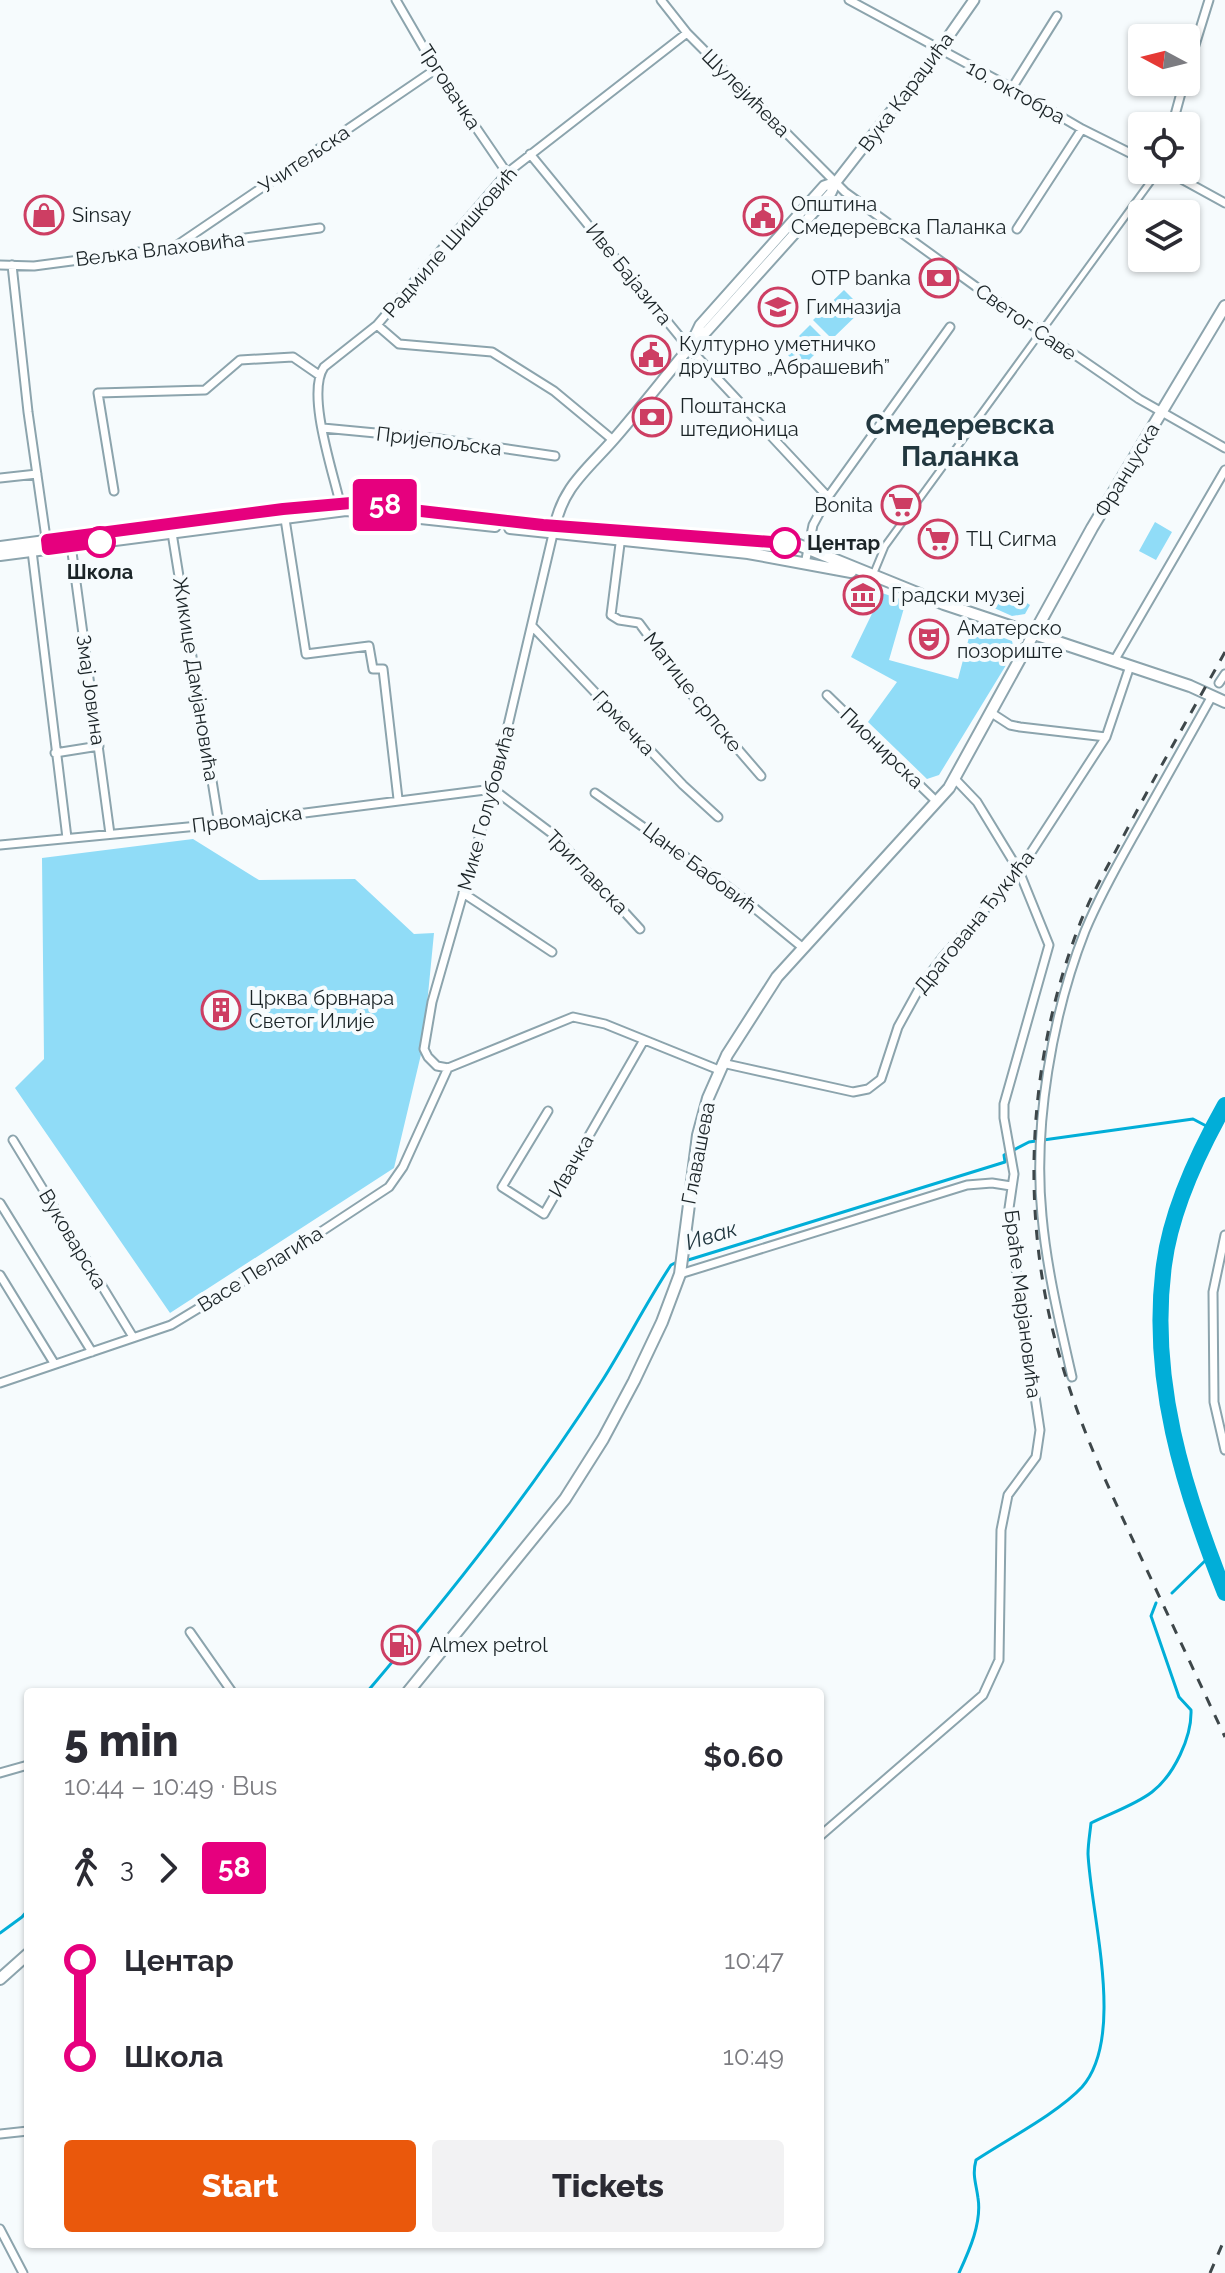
<!DOCTYPE html>
<meta charset="utf-8">
<style>
:root{--surface:#fff;--page:#f2f2f3;--text:#2b2b33;--muted:#7c7c81;--accent:#ea580c}
body{margin:0;font-family:Raleway,sans-serif;background:var(--page);color:var(--text);height:100vh;display:flex;flex-direction:column;font-size:30px;white-space:nowrap}
*{box-sizing:border-box;margin:0}
p{font-size:26px;color:var(--muted)}
.icon{flex:none;width:44px;height:44px;fill:none;stroke:currentColor;stroke-width:2;stroke-linecap:round;stroke-linejoin:round}
.map{position:relative;flex:1;overflow:hidden}
.panel{position:absolute;left:24px;top:1688px;width:800px;height:560px;display:flex;flex-direction:column;background:var(--surface);border-radius:8px;box-shadow:0 2px 6px #0004}
.panel>*{flex:none}
.badge{padding:0 16px;border-radius:6px;font-size:28px;line-height:52px}
.needle{width:52px;rotate:277deg}
.controls{position:absolute;left:1128px;top:24px;display:grid;gap:16px}
.controls a{display:grid;place-items:center;width:72px;height:72px;border-radius:8px;background:var(--surface);box-shadow:0 2px 6px #0004;font-size:40px}
.map>.badge{position:absolute;translate:-50% -50%;box-shadow:0 0 0 4px #fff}
.legs{display:flex;align-items:center;gap:12px;height:88px;padding:0 40px;font-size:26px}
.legs p{margin-inline-start:auto}
.summary{display:flex;align-items:center;justify-content:space-between;height:136px;padding:0 40px}
h1{font-size:44px;font-weight:800;line-height:60px}
.button{display:flex;gap:16px;margin-top:auto;padding:16px 40px}
.button a{flex:1;height:92px;border-radius:8px;background:var(--accent);color:#fff;font-size:32px;font-weight:800;line-height:92px;text-align:center}
.button a+a{background:var(--page);color:var(--text)}
ul{padding:0 40px;list-style:none}
li{display:flex;align-items:center;gap:28px;height:96px;font-size:30px}
li i{display:grid;place-items:center;width:12px;height:100%;margin:0 10px;background:currentColor}
li i::after{content:'';width:20px;height:20px;margin:-10px;border:6px solid;border-radius:50%;background:var(--surface)}
li p{margin-inline-start:auto}
li:first-child i{background:linear-gradient(#0000 50%,currentColor 0)}
li:last-child i{background:linear-gradient(currentColor 50%,#0000 0)}
.map>svg:first-child{display:block}
.green{fill:#90dcf7}
.lines{fill:none;stroke-linecap:round;stroke-linejoin:round}
.stream{stroke:#01aed8;stroke-width:3}
.river{stroke:#01aed8;stroke-width:16}
.pedestrian-casing{stroke:#8ca4ad;stroke-width:9}
.minor-casing{stroke:#8ca4ad;stroke-width:11}
.tertiary-casing{stroke:#8ca4ad;stroke-width:13}
.secondary-casing{stroke:#8ca4ad;stroke-width:14}
.pedestrian{stroke:#fff;stroke-width:5}
.minor{stroke:#fff;stroke-width:7}
.tertiary{stroke:#fff;stroke-width:9}
.secondary{stroke:#fff;stroke-width:10}
.rail{stroke:#3e474a;stroke-width:3;stroke-dasharray:10 10;stroke-linecap:butt}
.line-1-casing{stroke:#fff;stroke-width:18}
.line-1{stroke:#e6007e;stroke-width:12}
.stop-1-dot{fill:#fff;stroke:#e6007e;stroke-width:4}
.labels{text-anchor:middle;dominant-baseline:central;stroke-width:8;stroke-linejoin:round;paint-order:stroke}
.street-label{font-size:20px;fill:#1b2427;stroke:#f6fbfd}
.poi-label{font-size:20px;fill:#1b2427;stroke:#f6fbfd;text-anchor:start}
.stop-label{font-size:20px;font-weight:bold;fill:#1b2427;stroke:#f6fbfd;text-anchor:start}
.water-label{font-size:22px;font-style:italic;fill:#20363f;stroke:#f6fbfd}
.district-label{font-size:28px;font-weight:bold;fill:#22373f;stroke:#f6fbfd}
</style>
<div class="map">
<svg width="1225" height="2273" viewBox="0 0 1225 2273">
<rect width="100%" height="100%" fill="#f6fbfd"/>
<!-- green -->
<path class="green" d="M844 290 863 309 832 339 813 320Z
M810 325 827 342 801 368 784 351Z
M1155 522 1172 532 1156 560 1139 551Z
M1005 589 1030 605 1025 614 1012 616 994 608Z
M882 593 906 601 889 660 958 679 972 626 1012 641 1014 649 1011 657 939 775 927 779 868 722 897 682 851 657Z
M193 839 259 880 355 879 414 934 434 933 423 1046 394 1168 170 1313 15 1088 44 1059 42 858Z"/>
<g class="lines">
<!-- stream -->
<path class="stream" d="M685 1261 1005 1162 1004 1155 1029 1142 1193 1119 1212 1129
M1172 1593 1210 1556
M367 1692C451 1593 532 1491 602 1381 626 1343 646 1303 671 1265L677 1262
M0 1933 22 1917 28 1910
M959 2273C969 2251 982 2223 978 2198 976 2183 972 2175 976 2160 1006 2140 1058 2113 1082 2087 1126 2037 1091 1916 1088 1854 1088 1844 1090 1833 1091 1823 1111 1813 1135 1805 1152 1792 1174 1775 1192 1737 1191 1710L1179 1697 1151 1616 1156 1603"/>
<!-- river -->
<path class="river" d="M1225 1105C1198 1153 1171 1210 1164 1265 1149 1379 1183 1488 1225 1593"/>
<!-- pedestrian casing -->
<g class="pedestrian-casing">
<path id="pedestrian" d="M873 575 885 546 1159 170"/>
</g>
<!-- minor casing -->
<g class="minor-casing">
<path id="minor" d="M396 0 436 69 507 173
M661 0 687 33 845 192 975 286 1139 399 1225 448
M849 0 1012 88 1082 129 1142 159
M1186 74 1209 0
M1012 88 1057 16
M1172 126 1184 82
M530 154 689 348 828 497
M1165 170 1225 203
M1017 229 1082 129
M176 246 436 69
M0 265 34 266 320 228
M12 265 28 412 47 545
M377 325 399 344 492 352 554 391 613 440
M323 428 439 439 555 456
M0 478 37 474
M114 491 98 393 205 390 240 360 293 357 319 375
M340 503C333 472 306 393 324 367L377 325 507 173 687 33
M285 519 306 654 369 646 373 669H383L398 799
M172 533 219 824
M621 536 611 615 619 620 639 623 699 704 761 776
M71 545 110 834
M32 551 67 838
M805 564 813 525 828 497 950 327
M533 627 683 785 718 817
M1114 661 1225 470
M1219 683 1225 674
M827 695 937 802
M990 712 1010 725 1020 727 1106 737
M55 753 99 746
M595 793 731 889 802 947
M0 845 219 824 493 789 554 835 640 929
M463 893 552 952
M722 1063 853 1092 868 1089 881 1079 898 1027 920 987 942 958 1019 871 1106 737 1130 666
M448 1068 437 1066 428 1057 424 1049 432 1002 493 789 553 534
M448 1068 573 1017 605 1024 719 1070
M548 1111 502 1187 544 1214 644 1040
M13 1140 133 1337
M0 1203 92 1352
M1225 1235 1213 1292 1214 1402 1225 1450
M680 1274 967 1185 992 1183 1011 1186
M0 1275 54 1363
M1072 1377C1060 1324 1047 1271 1042 1216 1033 1126 1052 1015 1085 931 1100 895 1119 862 1138 828 1163 784 1187 740 1212 696
M0 1383 171 1325 278 1260 389 1187 403 1167 448 1068
M190 1632 232 1692
M0 1773 28 1765
M820 1836 983 1695 999 1660 1001 1530 1008 1495 1036 1457 1040 1430 1008 1215 1014 1174 1004 1118V1104L1049 945 1019 871 977 802 955 779
M0 2134 28 2131
M0 2229 23 2273"/>
</g>
<!-- tertiary casing -->
<g class="tertiary-casing">
<path id="tertiary" d="M689 348 700 325 824 186 836 182
M554 530C562 487 587 470 614 439 640 409 664 378 689 348L698 341 831 193 836 182 939 50 974 0"/>
</g>
<!-- secondary casing -->
<g class="secondary-casing">
<path id="secondary" d="M510 528 748 553 851 572
M0 547 283 509 351 503 543 525 794 543 944 604 1190 686 1225 702
M0 555 346 510 495 526
M408 1692 565 1499 603 1439 634 1381 662 1322 680 1274 698 1135 708 1098 727 1055 777 977 949 788 1092 528 1225 306
M0 1979 28 1954"/>
</g>
<!-- pedestrian -->
<use href="#pedestrian" class="pedestrian"/>
<!-- minor -->
<use href="#minor" class="minor"/>
<!-- tertiary -->
<use href="#tertiary" class="tertiary"/>
<!-- secondary -->
<use href="#secondary" class="secondary"/>
<!-- rail -->
<path class="rail" d="M1225 652C1191 713 1156 774 1123 837 1107 868 1088 900 1076 934 1026 1070 1020 1223 1061 1361 1080 1427 1109 1489 1138 1551 1167 1613 1196 1675 1225 1737
M1210 2273 1225 2238"/>
</g>
<g class="lines">
<!-- line-1 casing -->
<g class="line-1-casing">
<path id="line-1" d="M100 542 48 549 47 540 283 509 351 503 543 525 785 543"/>
</g>
<!-- line-1 -->
<use href="#line-1" class="line-1"/>
</g>
<!-- icons -->
<defs>
<g id="shop-ring" transform="scale(2)"><circle r="9.5" fill="#f6fbfd" stroke="#cd3e63" stroke-width="1.5"/><path d="M-5-2.5h2.3a2.7 3.5 0 0 1 5.4 0H5L5.5 6h-11ZM-1.5-2.5h3a1.5 2.3 0 0 0-3 0Z" fill="#cd3e63"/></g>
<g id="civic-ring" transform="scale(2)"><circle r="9.5" fill="#f6fbfd" stroke="#cd3e63" stroke-width="1.5"/><path d="M-.6-6.5H3V-4.5H.6V-3L4-1V1h2V6H-6V1h2V-1L-.6-3ZM-1.2 2.5V6h2.4V2.5Z" fill="#cd3e63"/></g>
<g id="bank-ring" transform="scale(2)"><circle r="9.5" fill="#f6fbfd" stroke="#cd3e63" stroke-width="1.5"/><path d="M-6-4H6V4H-6ZM0-2.3a2.3 2.3 0 1 0 0 4.6a2.3 2.3 0 1 0 0-4.6Z" fill="#cd3e63"/></g>
<g id="school-ring" transform="scale(2)"><circle r="9.5" fill="#f6fbfd" stroke="#cd3e63" stroke-width="1.5"/><path d="M0-5L7-2L0 1L-7-2ZM-4 1L0 2.5L4 1V4Q0 6-4 4Z" fill="#cd3e63"/></g>
<g id="supermarket-ring" transform="scale(2)"><circle r="9.5" fill="#f6fbfd" stroke="#cd3e63" stroke-width="1.5"/><path d="M-6-5.5h2.5l.6 2H6L4.5 2H-2.5L-4.4-4H-6ZM-1.5 3.2a1.3 1.3 0 1 0 .1 0ZM3 3.2a1.3 1.3 0 1 0 .1 0Z" fill="#cd3e63"/></g>
<g id="museum-ring" transform="scale(2)"><circle r="9.5" fill="#f6fbfd" stroke="#cd3e63" stroke-width="1.5"/><path d="M0-6L6-3V-2H-6V-3ZM-5-1h2V3h-2ZM-1-1h2V3h-2ZM3-1h2V3H3ZM-6 4H6V6H-6Z" fill="#cd3e63"/></g>
<g id="theatre-ring" transform="scale(2)"><circle r="9.5" fill="#f6fbfd" stroke="#cd3e63" stroke-width="1.5"/><path d="M-5-5.5Q0-4 5-5.5V0Q5 5 0 6Q-5 5-5 0ZM-3.3-2.5H-1v1.5H-3.3ZM1-2.5H3.3v1.5H1ZM-2.8 1Q0 5.5 2.8 1Z" fill="#cd3e63"/></g>
<g id="building-ring" transform="scale(2)"><circle r="9.5" fill="#f6fbfd" stroke="#cd3e63" stroke-width="1.5"/><path d="M-4-6H4V6H1V3H-1V6H-4ZM-2.5-4.3h1.7v1.8h-1.7ZM.8-4.3h1.7v1.8H.8ZM-2.5-1h1.7V.8h-1.7ZM.8-1h1.7V.8H.8Z" fill="#cd3e63"/></g>
<g id="fuel-ring" transform="scale(2)"><circle r="9.5" fill="#f6fbfd" stroke="#cd3e63" stroke-width="1.5"/><path d="M-5.5-6h7V0h2V4h1.3V-2.5L3-4.5l.8-.8L6-3V5H2.5V1h-1V6h-7ZM-4.2-4.7v3.2H.2V-4.7Z" fill="#cd3e63"/></g>
</defs>
<g fill-rule="evenodd">
<use href="#shop-ring" x="44" y="215"/>
<use href="#civic-ring" x="763" y="216"/>
<use href="#bank-ring" x="939" y="278"/>
<use href="#school-ring" x="778" y="307"/>
<use href="#civic-ring" x="651" y="355"/>
<use href="#bank-ring" x="652" y="417"/>
<use href="#supermarket-ring" x="901" y="505"/>
<use href="#supermarket-ring" x="938" y="539"/>
<use href="#museum-ring" x="863" y="595"/>
<use href="#theatre-ring" x="929" y="639"/>
<use href="#building-ring" x="221" y="1010"/>
<use href="#fuel-ring" x="401" y="1645"/>
</g>
<!-- markers -->
<g class="stop-1-dot">
<circle cx="100" cy="542" r="14"/>
<circle cx="785" cy="543" r="14"/>
</g>
<g class="labels">
<!-- street labels -->
<g class="street-label">
<text transform="translate(450 87) rotate(57)">Трговачка</text>
<text transform="translate(906 92) rotate(-53)">Вука Караџића</text>
<text transform="translate(1016 92) rotate(29)">10. октобра</text>
<text transform="translate(746 93) rotate(45)">Шулејићева</text>
<text transform="translate(304 159) rotate(-34)">Учитељска</text>
<text transform="translate(450 242) rotate(-49)">Радмиле Шишковић</text>
<text transform="translate(160 249) rotate(-7)">Вељка Влаховића</text>
<text transform="translate(629 274) rotate(51)">Иве Бајазита</text>
<text transform="translate(1026 322) rotate(35)">Светог Саве</text>
<text transform="translate(439 441) rotate(7)">Пријепољска</text>
<text transform="translate(1127 470) rotate(-59)">Француска</text>
<text transform="translate(196 679) rotate(81)">Жикице Дамјановића</text>
<text transform="translate(91 690) rotate(82)">Змај Јовина</text>
<text transform="translate(693 692) rotate(52)">Матице српске</text>
<text transform="translate(624 723) rotate(47)">Грмечка</text>
<text transform="translate(882 748) rotate(44)">Пионирска</text>
<text transform="translate(486 808) rotate(-75)">Мике Голубовића</text>
<text transform="translate(247 819) rotate(-7)">Првомајска</text>
<text transform="translate(700 868) rotate(37)">Цане Бабовић</text>
<text transform="translate(587 872) rotate(46)">Триглавска</text>
<text transform="translate(974 922) rotate(-51)">Драгована Ђукића</text>
<text transform="translate(698 1153) rotate(-79)">Главашева</text>
<text transform="translate(571 1166) rotate(-60)">Ивачка</text>
<text transform="translate(73 1239) rotate(59)">Вуковарска</text>
<text transform="translate(260 1269) rotate(-32)">Васе Пелагића</text>
<text transform="translate(1023 1304) rotate(83)">Браће Марјановића</text>
</g>
<!-- poi labels -->
<g class="poi-label">
<text x="791" y="204">Општина<tspan x="791" dy="23">Смедеревска Паланка</tspan></text>
<text x="72" y="215">Sinsay</text>
<text x="911" y="278" text-anchor="end">OTP banka</text>
<text x="806" y="307">Гимназија</text>
<text x="679" y="344">Културно уметничко<tspan x="679" dy="23">друштво „Абрашевић”</tspan></text>
<text x="680" y="406">Поштанска<tspan x="680" dy="23">штедионица</tspan></text>
<text x="873" y="505" text-anchor="end">Bonita</text>
<text x="966" y="539">ТЦ Сигма</text>
<text x="891" y="595">Градски музеј</text>
<text x="957" y="628">Аматерско<tspan x="957" dy="23">позориште</tspan></text>
<text x="249" y="998">Црква брвнара<tspan x="249" dy="23">Светог Илије</tspan></text>
<text x="429" y="1645">Almex petrol</text>
</g>
<!-- stop labels -->
<g class="stop-label">
<text x="807" y="543">Центар</text>
<text x="100" y="572" text-anchor="middle">Школа</text>
</g>
<!-- water labels -->
<g class="water-label">
<text transform="translate(711 1235) rotate(-17)">Ивак</text>
</g>
<!-- district labels -->
<g class="district-label">
<text x="960" y="424">Смедеревска<tspan x="960" dy="32">Паланка</tspan></text>
</g>
</g>
</svg>
<div class="controls">
<a><svg class="needle" viewBox="-14 -14 28 28"><path d="M0-13l5 13h-10z" fill="#e53935"/><path d="M0 13l5-13h-10z" fill="#7c7c81"/></svg></a>
<a><svg class="icon" aria-label="locate" viewBox="0 0 24 24"><circle cx="12" cy="12" r="6"/><path d="M12 2v4M12 18v4M2 12h4M18 12h4"/></svg></a>
<a><svg class="icon" aria-label="layers" viewBox="0 0 24 24"><path d="M12 4l9 5-9 5-9-5zM3 14l9 5 9-5"/></svg></a>
</div>
<b class="badge" style="left:385px;top:505px;background:#e6007e;color:#fff">58</b>
<section class="panel">
<div class="summary"><div><h1>5 min</h1><p>10:44 – 10:49 · Bus</p></div><b>$0.60</b></div>
<div class="legs"><svg class="icon" aria-label="walk" viewBox="0 0 24 24"><circle cx="13" cy="4" r="2"/><path d="M13 8l-2 6 4 7M11 14l-3 7M7 12l3-4h3l4 4"/></svg>3<svg class="icon" aria-label="forward" viewBox="0 0 24 24"><path d="M9 5l7 7-7 7"/></svg><b class="badge" style="background:#e6007e;color:#fff">58</b></div>
<ul>
<li><i style="color:#e6007e"></i><b>Центар</b><p>10:47</p></li>
<li><i style="color:#e6007e"></i><b>Школа</b><p>10:49</p></li>
</ul>
<div class="button"><a>Start</a><a>Tickets</a></div>
</section>
</div>
